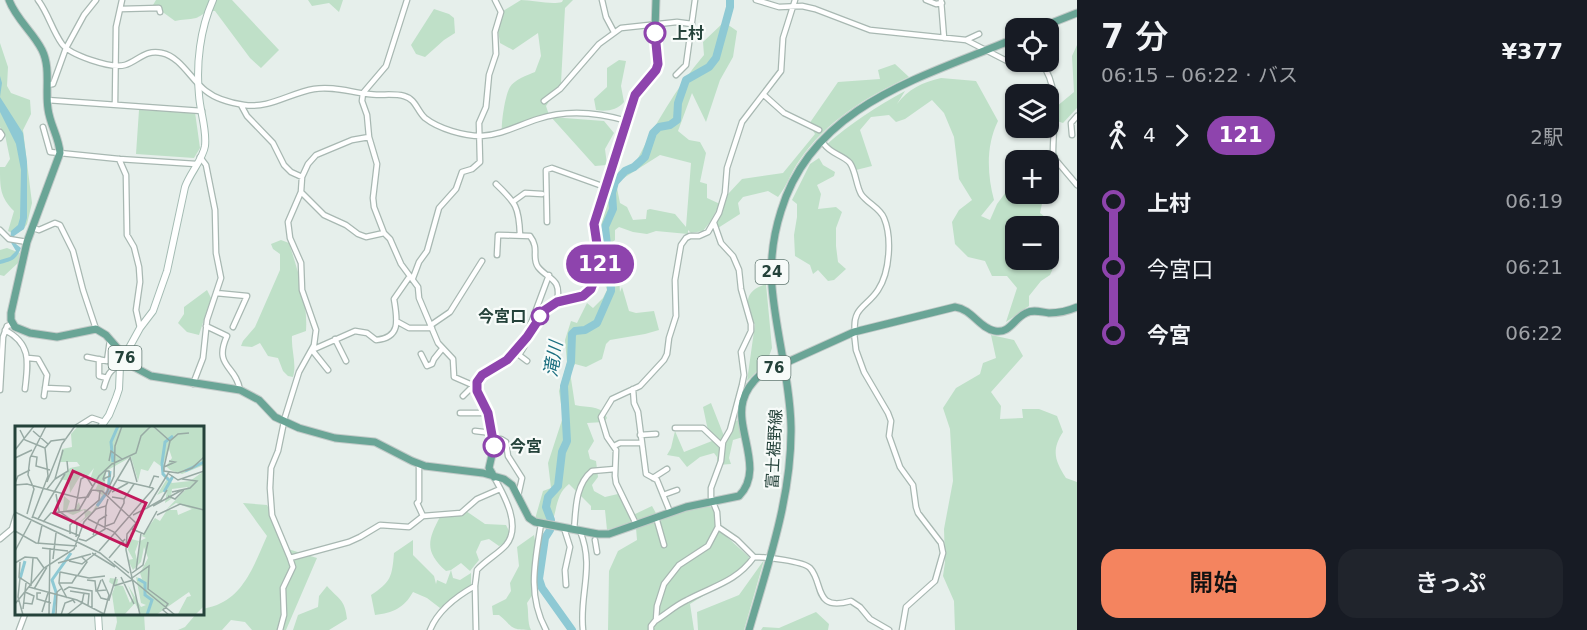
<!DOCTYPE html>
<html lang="ja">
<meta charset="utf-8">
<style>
:root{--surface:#171b24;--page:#20242c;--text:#f1f3f6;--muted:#9ea1a6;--accent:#f4845f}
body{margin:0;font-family:"DejaVu Sans","Noto Sans JP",sans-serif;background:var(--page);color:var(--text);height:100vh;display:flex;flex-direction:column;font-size:22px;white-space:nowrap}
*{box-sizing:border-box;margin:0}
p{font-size:20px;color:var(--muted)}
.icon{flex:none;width:33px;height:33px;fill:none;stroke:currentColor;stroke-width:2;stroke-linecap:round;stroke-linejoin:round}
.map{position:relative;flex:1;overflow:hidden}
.sheet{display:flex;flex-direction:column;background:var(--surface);width:510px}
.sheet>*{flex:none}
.badge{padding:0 12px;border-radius:20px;font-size:21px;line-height:39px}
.controls{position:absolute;left:1005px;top:18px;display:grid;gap:12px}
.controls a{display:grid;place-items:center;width:54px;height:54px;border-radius:12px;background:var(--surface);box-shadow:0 2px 4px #0004;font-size:30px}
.map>.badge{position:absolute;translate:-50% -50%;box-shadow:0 0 0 3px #fff}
.legs{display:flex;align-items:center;gap:9px;height:66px;padding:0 24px;font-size:20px}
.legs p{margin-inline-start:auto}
.overview{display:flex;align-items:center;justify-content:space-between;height:102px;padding:0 24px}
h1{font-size:33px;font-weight:600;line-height:45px}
.action{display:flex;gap:12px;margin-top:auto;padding:12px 24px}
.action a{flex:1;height:69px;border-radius:18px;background:var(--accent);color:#111;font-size:24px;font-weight:600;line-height:69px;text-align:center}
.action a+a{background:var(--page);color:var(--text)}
ul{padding:0 24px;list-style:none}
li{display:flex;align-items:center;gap:21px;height:66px;font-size:22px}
li i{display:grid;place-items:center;width:9px;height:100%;margin:0 8px;background:currentColor}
li i::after{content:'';width:15px;height:15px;margin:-8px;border:4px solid;border-radius:50%;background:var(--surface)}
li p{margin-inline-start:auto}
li:first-child i{background:linear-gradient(#0000 50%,currentColor 0)}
li:last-child i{background:linear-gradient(currentColor 50%,#0000 0)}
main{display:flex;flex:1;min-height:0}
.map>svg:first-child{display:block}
.green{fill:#bfe0c8;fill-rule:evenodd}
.water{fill:#8ec9d4}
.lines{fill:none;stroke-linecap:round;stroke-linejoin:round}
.river{stroke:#8ec9d4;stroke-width:8}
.street-casing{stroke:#a8b8b2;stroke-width:7}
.secondary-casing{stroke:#a4bbb3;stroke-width:8}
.primary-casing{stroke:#c2cac8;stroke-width:9}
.street{stroke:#fff;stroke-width:4.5}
.secondary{stroke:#fff;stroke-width:6}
.primary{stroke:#6aa596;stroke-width:7}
.line-1-casing{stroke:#fff;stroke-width:14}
.line-1{stroke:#8e44ad;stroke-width:9}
.stop-1-dot{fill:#fff;stroke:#8e44ad;stroke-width:3}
.labels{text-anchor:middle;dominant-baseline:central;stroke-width:4.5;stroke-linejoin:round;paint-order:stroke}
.shield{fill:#f7fbf9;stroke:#637a73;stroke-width:1.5}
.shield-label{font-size:15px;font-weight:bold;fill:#24423a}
.stop-label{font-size:16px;font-weight:bold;fill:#24423a;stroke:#f7fbf9;text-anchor:start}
.street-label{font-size:16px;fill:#24423a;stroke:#f7fbf9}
.water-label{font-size:18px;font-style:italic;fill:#1c6f80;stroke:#f7fbf9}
.inset-river{fill:none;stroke:#8ec9d4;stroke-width:3}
.inset-road{fill:none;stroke:#98aaa4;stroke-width:1.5}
.view{fill:#c2185b;fill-opacity:0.15;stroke:#c2185b;stroke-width:3}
.inset-edge{fill:none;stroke:#24423a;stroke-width:3}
</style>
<main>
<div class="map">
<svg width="1077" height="630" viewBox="0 0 1077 630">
<rect width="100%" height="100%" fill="#e6efeb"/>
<!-- green -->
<path class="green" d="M156 0H232L279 50 261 68 250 58 215 11C203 11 204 15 196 18 189 20 182 19 175 21L153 5Z
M308 0H343L339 12 329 3 312 6Z
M521 0C533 0 551 5 562 2L563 0H573L565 8 561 83 546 106 549 115 502 132C501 124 505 95 510 87 514 80 527 75 535 72L541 56 538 33 513 50 500 43 498 30 503 11Z
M434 9 449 14 454 18 455 33 444 40 425 57 416 54 411 45Z
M724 22 737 31 733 57 720 80 706 122 692 93 678 131 689 140 700 142 706 153 700 182 707 184V198L720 204 710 222 703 231 691 233 688 230V234L656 231 647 234 633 232 619 227 615 230V240L609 245 618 264 620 292 622 287 629 311 636 313 654 311 659 330 645 334 610 340 606 344 602 359 586 367 575 364 570 372 575 405C588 408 602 405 607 418L604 422 587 423 594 441 588 451 590 459 596 461 598 477 592 485 594 491 605 497 618 494 632 522 607 530 605 510H591V506L569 484C557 493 557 507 553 520L543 521 535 519 543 491 551 488 548 463 563 417 559 391 567 363 565 340 571 321 577 323 587 303 593 308 603 298 607 290 600 272 603 245 599 223 609 185 615 176 639 169 636 162C655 125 676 88 704 55L703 42ZM660 155 691 163 686 227 675 214 650 209 647 210 646 219 633 220 627 207 620 203 617 188 619 181Z
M0 43 8 67 7 86 11 93 30 100 31 114 23 130 32 203 27 224 23 230 12 233 8 231 14 211C0 197 0 188 0 167H5L10 159 5 135 0 127Z
M1077 45V108L1063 123 1057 121 1056 107 1074 92 1072 56Z
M619 60 626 61 621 86 624 102C617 110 607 112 596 110L594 99 607 87V68Z
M895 64 909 77C866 97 826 121 799 161 791 172 787 186 778 197L768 191 743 197 738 203 740 214 718 228 716 224 728 194 742 179 783 173 815 134 809 124 838 82 880 79 878 70Z
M941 78 976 81 998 121C986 145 987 174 994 200L981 216 990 220 997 204 1012 184 1015 183 1016 194H1044L1040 213 1059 228 1055 264 1050 275 1041 281 1029 296V306L1006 322 1017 288 1007 276H992L985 261 968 257 955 244 952 222 959 210 972 200 959 179 954 137 944 113 932 100 905 119 896 122 889 115 871 117 860 130 872 166 856 170C848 155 836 156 826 145 851 123 876 107 905 91L897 104C908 89 923 82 941 78ZM1016 226H1048V260H1016Z
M139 110 195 112 200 148 194 158 136 154Z
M551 117 604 121 614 133 605 149 607 165 595 166Z
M819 158 823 165 835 172 834 176 817 185 821 194 818 209 836 207 842 212 836 228V246L838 262 846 269 834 280 828 281 818 270 813 274 810 265 795 256 794 235 797 217V204L792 200 810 164Z
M281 240 289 243C298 271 308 302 306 331L292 336C291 350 297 364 293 377L288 376 283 371 278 358 268 356 260 343 252 347 241 346 243 341 255 327 280 270V254L273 249 271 244Z
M7 248 20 253 18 263 4 276 0 275V250Z
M766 284 772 348 767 362 747 381 755 324 748 320C747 300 745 291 766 284Z
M207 290 211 298 199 335 187 332 178 323 184 314V307Z
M991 335 1014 340 1023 356 991 392 1001 406 1000 419 1023 418 1022 409H1039L1057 416 1063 432C1051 450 1055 461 1066 478L1077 482V630H955L954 601 943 576 945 562 944 529 953 481 950 429 943 408 956 388 980 374 983 363 996 358Z
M711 403 724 436 729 429 731 422 739 420 743 437 733 440 729 458 731 464 717 465V457L714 453 700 457 687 467 679 457 667 455 671 448 675 431 684 452 712 441 707 426 703 407Z
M243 503 267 505 288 549 317 558 286 630H252L245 622 231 620 222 630H178L185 627 196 614H202L203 609C209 607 216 606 221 603 246 592 257 558 267 536Z
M704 505 714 508 716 527 749 557C746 573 704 595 690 604L694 630H608L609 571 618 551 637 540 636 528Z
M652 506 657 515 636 522 633 515Z
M466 511 485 524 506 525 510 533 505 543 499 546 489 539 481 541 476 552 479 560 470 571 461 563 451 570 453 578 460 580 471 573V585L440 608 427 598 413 592C404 608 393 613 375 615L371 595C391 582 392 577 394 553L413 540V555L434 576 436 584 437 580 446 584 451 570 446 571C425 552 427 541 440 517Z
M534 535 536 546 533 594 527 603C529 612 527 622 531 630 508 630 514 627 499 615H493L492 606 506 599 511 591 510 583 519 566 517 547Z
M764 560 744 630H698L697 612 739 595Z
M327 586C339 600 345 599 347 619L329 630H293L298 615 318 607 319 596Z
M816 612 829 624 828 630H761L763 627 779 628Z
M116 614H144L145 630H115L117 622Z"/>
<!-- water -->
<path class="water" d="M0 76 2 83 0 97 23 133 27 162V218L24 229 14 236 16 244 21 248C16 260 12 261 0 264V260L10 257 16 251 10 241 11 231 18 225 20 218 21 170 16 144 0 112Z"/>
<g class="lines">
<!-- river -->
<path class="river" d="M572 630 542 588 539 579 545 538 550 530 551 520 546 507 548 497 558 486 562 452 567 441 564 386 571 362 572 334 575 331 585 330 597 323 611 291V282L605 227 613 209 612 193 615 182 625 171 634 167 645 157 653 133 659 127 670 125 677 120 678 103 686 80 709 67 716 58 730 7V0"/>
<!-- street casing -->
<g class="street-casing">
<path id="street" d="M38 0C48 13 52 30 62 44 70 55 111 69 125 65 138 61 145 49 162 53 181 57 191 80 206 91 216 99 231 103 244 105 269 109 290 93 314 89 332 86 350 92 368 94 380 96 393 93 404 96 416 99 417 111 425 118 439 129 464 136 481 136 501 135 519 125 538 119 568 109 597 112 627 121
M407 0 386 66 363 93 362 101 367 115 369 137 377 164 373 198 374 207 384 233 390 239 401 264 418 287 419 298 438 343 453 359 454 377 477 387
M602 0 606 17 614 32
M756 0 779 7 802 6 815 9 870 30 966 40 1007 61 1016 60
M926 0 936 4 942 3
M941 0 944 38
M121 9 159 8 160 12
M966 40 979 34
M1041 62C1061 89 1053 122 1053 153L1055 159 1077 185
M676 75 686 65 695 0
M47 85 53 84 66 48 84 15 96 0
M764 95 784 113 819 130
M47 100 202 111
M544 101 560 89 599 44 621 28 677 22 692 24
M115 104 116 27 122 0
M241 105 247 116 273 143 284 165 291 172 302 177
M43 127 50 152 119 159 196 164
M0 132 2 135 0 138
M1072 135 1071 123 1077 116
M369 137 352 140 316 155 308 164 302 177 301 192 288 222 290 238 301 263 302 290 316 330 314 345 299 372 285 417 278 451 271 468 270 488 272 515 290 558 349 542 360 537 380 525 409 527 423 516 461 513 477 499 500 489
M824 144C831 154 843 155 850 163 856 172 856 185 861 194 867 203 880 208 884 218 892 237 890 272 878 290 867 307 852 307 855 332
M119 159 126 175 127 235 134 247 139 267 140 282 136 310 140 328
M496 184C516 203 519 207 520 235
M301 192 324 215 346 225 358 234 366 237 384 233
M514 201 525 193 542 194
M547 222 546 170 552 168 605 187
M714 223 721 243 733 256 739 270 741 289 751 324V331L741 352 744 375 742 385 730 430 723 442 721 461 711 488V497L717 512 718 527 737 540 754 557C765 557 803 561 810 568 824 583 813 612 851 601L860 607 870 619 889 630
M33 228 39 230 55 223 60 225 73 251 83 290 96 329
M0 230 9 239 27 242
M497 255 498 235 530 236C540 249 531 257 538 267 548 280 562 277 557 302
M413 278 419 262 427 251 439 208 456 189 462 172 472 169 480 162 479 123 486 107 489 75 496 54 495 32 501 12 495 0
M216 293 247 296 233 327
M398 322 409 328H432
M431 325 450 312 482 261
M206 326 227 336C213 367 236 365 240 390
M5 330C32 344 28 363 25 389
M854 332 856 350 864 372 888 413 891 421 889 436 900 467 913 485 916 507 918 513 941 543 943 553 935 581 906 607 902 630
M527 334 549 275
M335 339 346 361
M522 343 524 347 519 355 527 361
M421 354 427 366 432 364 434 359 442 349
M87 357 107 361 110 340
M28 358 38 359 47 375 44 396
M99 359V376L107 378
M328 370 312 350 355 331 367 333 376 340C402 338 397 318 394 299L410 276
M193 384 203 358 207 320 221 278 216 253 215 210 206 165 200 157
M104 387C107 377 109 369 120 366
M45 388 68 389
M633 389 634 403 638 412 646 474 657 480 670 512
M0 390 3 337 7 326 13 324
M463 396 470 389H477
M460 413H488
M76 428 92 418 104 422
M675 428H703L722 446
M475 431 492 433
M640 435 656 434
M493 440 501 439 506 442 508 456 522 478 518 496
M614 446 620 443H641
M419 464V501L417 503 423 516
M653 478 667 469
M663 495 677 490
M656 517 664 545
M541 524C535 561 527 595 546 630
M636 524 616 483 615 476 616 450 607 437 601 417 612 399 640 386 664 360 667 354 669 338 676 316 675 280 681 245 686 238 690 236H699L708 232 719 213 725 193 727 168 742 122 781 71 783 38 795 0
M564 528 570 547 565 570 566 585
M574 530C576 509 575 485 592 471L615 469
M580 531C595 568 579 593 583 630
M0 539 12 529 16 516
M595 540 597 552
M656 620 657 606 664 584 679 565 708 546 718 527
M19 630 25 614
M280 630 284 615 283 588 293 567 290 558
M430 630C438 610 457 596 475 586
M476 630 475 586 477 570C486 560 498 554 506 545 522 526 504 495 494 477
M651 630V626L655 621C666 614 676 605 687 600 713 586 736 582 754 557"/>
</g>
<!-- secondary casing -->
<g class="secondary-casing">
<path id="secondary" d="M100 428 109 415 116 398 119 389 120 366 124 357 140 328 153 311 167 271 185 187C190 173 203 159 205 146 207 129 200 112 199 95 196 64 200 29 213 0
M98 614 99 630"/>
</g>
<!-- primary casing -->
<g class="primary-casing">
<path id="primary" d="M9 0C16 19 33 32 42 50 51 68 45 90 48 109 50 125 59 137 60 153L27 242 11 313V320L15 327 30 333 57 337 96 329 106 335 134 367 151 376 240 390 259 400 275 417 299 428 335 438 375 442 412 461 425 466 483 473 504 479 512 485 529 518 535 522 598 534H609L686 507 739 496C765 470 735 430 743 401 746 389 753 381 761 374L854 332 955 307C972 309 979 328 995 331 1010 334 1014 318 1026 313 1033 309 1041 312 1049 313 1059 313 1068 311 1077 307
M1039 28 1077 13
M494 477 489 468 494 446 488 413 477 391 478 382 482 375 507 360 527 337 545 310 561 300 583 296 591 289 600 264 594 223 605 187 635 95 655 70 658 64 655 30 656 0
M749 630C768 564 792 496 791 427 790 380 776 334 772 287 770 262 773 236 781 211 813 104 924 77 1016 38"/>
</g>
<!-- street -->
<use href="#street" class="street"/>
<!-- secondary -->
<use href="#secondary" class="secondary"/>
<!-- primary -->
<use href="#primary" class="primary"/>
</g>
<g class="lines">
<!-- line-1 casing -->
<g class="line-1-casing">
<path id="line-1" d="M494 446 488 413 477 391V382L482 375 507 360 527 337 545 310 557 302 583 296 591 289 600 264 594 224 635 95 656 70 658 64 655 33"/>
</g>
<!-- line-1 -->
<use href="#line-1" class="line-1"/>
</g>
<!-- markers -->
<g class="stop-1-dot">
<circle cx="655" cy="33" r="10"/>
<circle cx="540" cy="316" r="8"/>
<circle cx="494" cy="446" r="10"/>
</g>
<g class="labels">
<!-- shield labels -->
<g class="shield">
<rect x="755.5" y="260" width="33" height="24" rx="4.5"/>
<rect x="108.5" y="346" width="33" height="24" rx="4.5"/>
<rect x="757.5" y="356" width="33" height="24" rx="4.5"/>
</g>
<g class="shield-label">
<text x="772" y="272">24</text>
<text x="125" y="358">76</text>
<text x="774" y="368">76</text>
</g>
<!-- stop labels -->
<g class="stop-label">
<text x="672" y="33">上村</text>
<text x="526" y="316" text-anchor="end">今宮口</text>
<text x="510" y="446">今宮</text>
</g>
<!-- street labels -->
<g class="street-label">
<text transform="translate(774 449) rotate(-87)">富士裾野線</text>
</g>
<!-- water labels -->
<g class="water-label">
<text transform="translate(553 359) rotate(-81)">滝川</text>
</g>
</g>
<!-- overview -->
<g transform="translate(15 426)">
<rect width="189" height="189" fill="#e6efeb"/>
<path d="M63 0H189V39L167 48 155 44 151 40 157 32 154 23 147 41 139 35 133 45 126 43 123 55 116 31 91 45 89 72 84 80 71 92 64 97 70 91 69 84 58 89 48 85 49 70 55 75 52 84 59 83 64 76 66 84 70 83 77 86 87 69 80 64 83 58 75 53 79 42 72 51 67 47 55 67 54 55 45 53 55 42 65 40 62 36H45L47 23 57 21 56 8ZM189 45V180L180 189 163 188 172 171 176 170 174 166 141 189H126L120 177 110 188 100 189 97 168 100 160 94 156 95 152 103 153 102 159 108 160 115 177 118 172 113 159 126 181 131 179 126 177 121 151 127 153 125 147 133 132 129 121 126 136 118 144 113 134 118 133 113 124 116 105V113L124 115 120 126 123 137 125 115 131 112 127 110 140 92 145 95 152 84H162L163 89 177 83 161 77 151 84 173 61 157 63 156 73 150 77 152 64 142 69 150 56 153 52 157 57 175 55Z" fill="#bfe0c8"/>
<path class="inset-river" d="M98 36 96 16 103 0M170 45 189 36M155 55 148 48 147 37 150 16 158 10M149 66 158 50M82 80 93 65 95 45M5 153 10 135M123 153 130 157V169L137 174 132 189M38 189 41 166 37 154 56 127"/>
<path class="inset-road" d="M138 0 155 15M5 4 10 14 30 22M18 5 33 18M0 24 19 0M16 30 22 31 21 40 35 44M115 31 122 56M0 32 17 24M94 35 96 25 107 33M149 41V45L163 47 177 42 189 31M149 41 155 15 163 8 174 7M149 41 160 36 154 35M154 48 163 54 189 45M40 53 53 45 52 35M88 53 95 50 94 45H91L89 50 88 53 89 54V55M103 54 138 62M32 56 47 18 60 0M0 57 3 50 15 44M0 59 12 58 64 72 73 71 77 64 87 65 121 97 112 108 111 124 125 189M134 62 139 50 144 51M32 63 40 53 48 24M97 66 113 57M157 66 175 62 182 55 167 53M41 68 44 85 62 98 61 111M91 68 99 50 100 20 107 0M93 69 115 32M153 70 160 73 169 64M109 73 119 58M138 80 167 64M132 82 146 74 152 64M60 85 66 53 71 50 78 61M0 86 85 127 160 189M12 88 19 63 13 49 15 32 31 0M118 89 132 82 154 46M142 89 165 78 189 84M18 91 65 110M17 92 33 50 30 22 36 15 51 13M23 93 50 48M73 93 99 106 109 117M28 96 36 87 64 84 84 50 97 38 121 27 126 10 136 0M91 100 99 97 109 77V73L97 71M117 103 129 108 142 85M0 105 21 117 62 120M55 108V99L84 74 85 65M78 109 84 94 92 89M64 113 71 115 90 103 91 79M23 118 27 99M27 122 53 125M0 125 16 95M84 125 139 62M77 127 100 141M94 132 110 113M38 133 41 107M54 135 67 138 81 127M99 135 114 147M5 136 4 151 16 159 18 132M0 137 10 131 22 132 29 142M43 137 76 128M121 145 126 107M45 146 74 152 90 150M45 146 44 157 52 172M117 147 128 139 133 116M63 149 72 136 66 130M106 151 119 178M5 152 3 171 8 189M117 152 134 140 133 163 153 178 148 184 154 189M87 153 94 169 89 188M72 154 80 155 81 165 91 164M86 154 82 165 86 172 94 174 101 151M44 157H57L62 149M98 160 118 154M14 161 62 174 91 189M19 163 32 141M49 164 54 161 77 165V182M55 165 74 168 73 179M26 167H22V173L36 177M9 177 17 178 19 170 10 166M0 178 29 142 59 123 69 96 81 83 91 80 93 73M8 183 11 157M27 186 33 167M34 189 35 122M41 189 42 166 47 162M46 189 50 177 58 174 60 177M52 189 67 177 69 167"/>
<path class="view" d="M58 45 131 77 112 120 39 87Z"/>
<rect width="189" height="189" class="inset-edge"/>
</g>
</svg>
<div class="controls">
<a><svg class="icon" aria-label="locate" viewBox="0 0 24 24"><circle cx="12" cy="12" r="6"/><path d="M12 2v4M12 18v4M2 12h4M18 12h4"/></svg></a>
<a><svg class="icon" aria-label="layers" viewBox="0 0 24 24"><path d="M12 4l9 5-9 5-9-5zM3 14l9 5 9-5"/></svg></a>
<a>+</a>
<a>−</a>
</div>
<b class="badge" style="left:600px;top:264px;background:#8e44ad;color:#fff">121</b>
</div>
<section class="sheet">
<div class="overview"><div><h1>7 分</h1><p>06:15 – 06:22 · バス</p></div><b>¥377</b></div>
<div class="legs"><svg class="icon" aria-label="walk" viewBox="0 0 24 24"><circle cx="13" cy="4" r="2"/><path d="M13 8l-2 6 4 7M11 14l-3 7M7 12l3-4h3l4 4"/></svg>4<svg class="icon" aria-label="forward" viewBox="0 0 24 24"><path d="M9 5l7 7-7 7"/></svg><b class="badge" style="background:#8e44ad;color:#fff">121</b><p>2駅</p></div>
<ul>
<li><i style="color:#8e44ad"></i><b>上村</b><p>06:19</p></li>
<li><i style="color:#8e44ad"></i><span>今宮口</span><p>06:21</p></li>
<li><i style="color:#8e44ad"></i><b>今宮</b><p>06:22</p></li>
</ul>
<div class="action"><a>開始</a><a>きっぷ</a></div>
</section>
</main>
